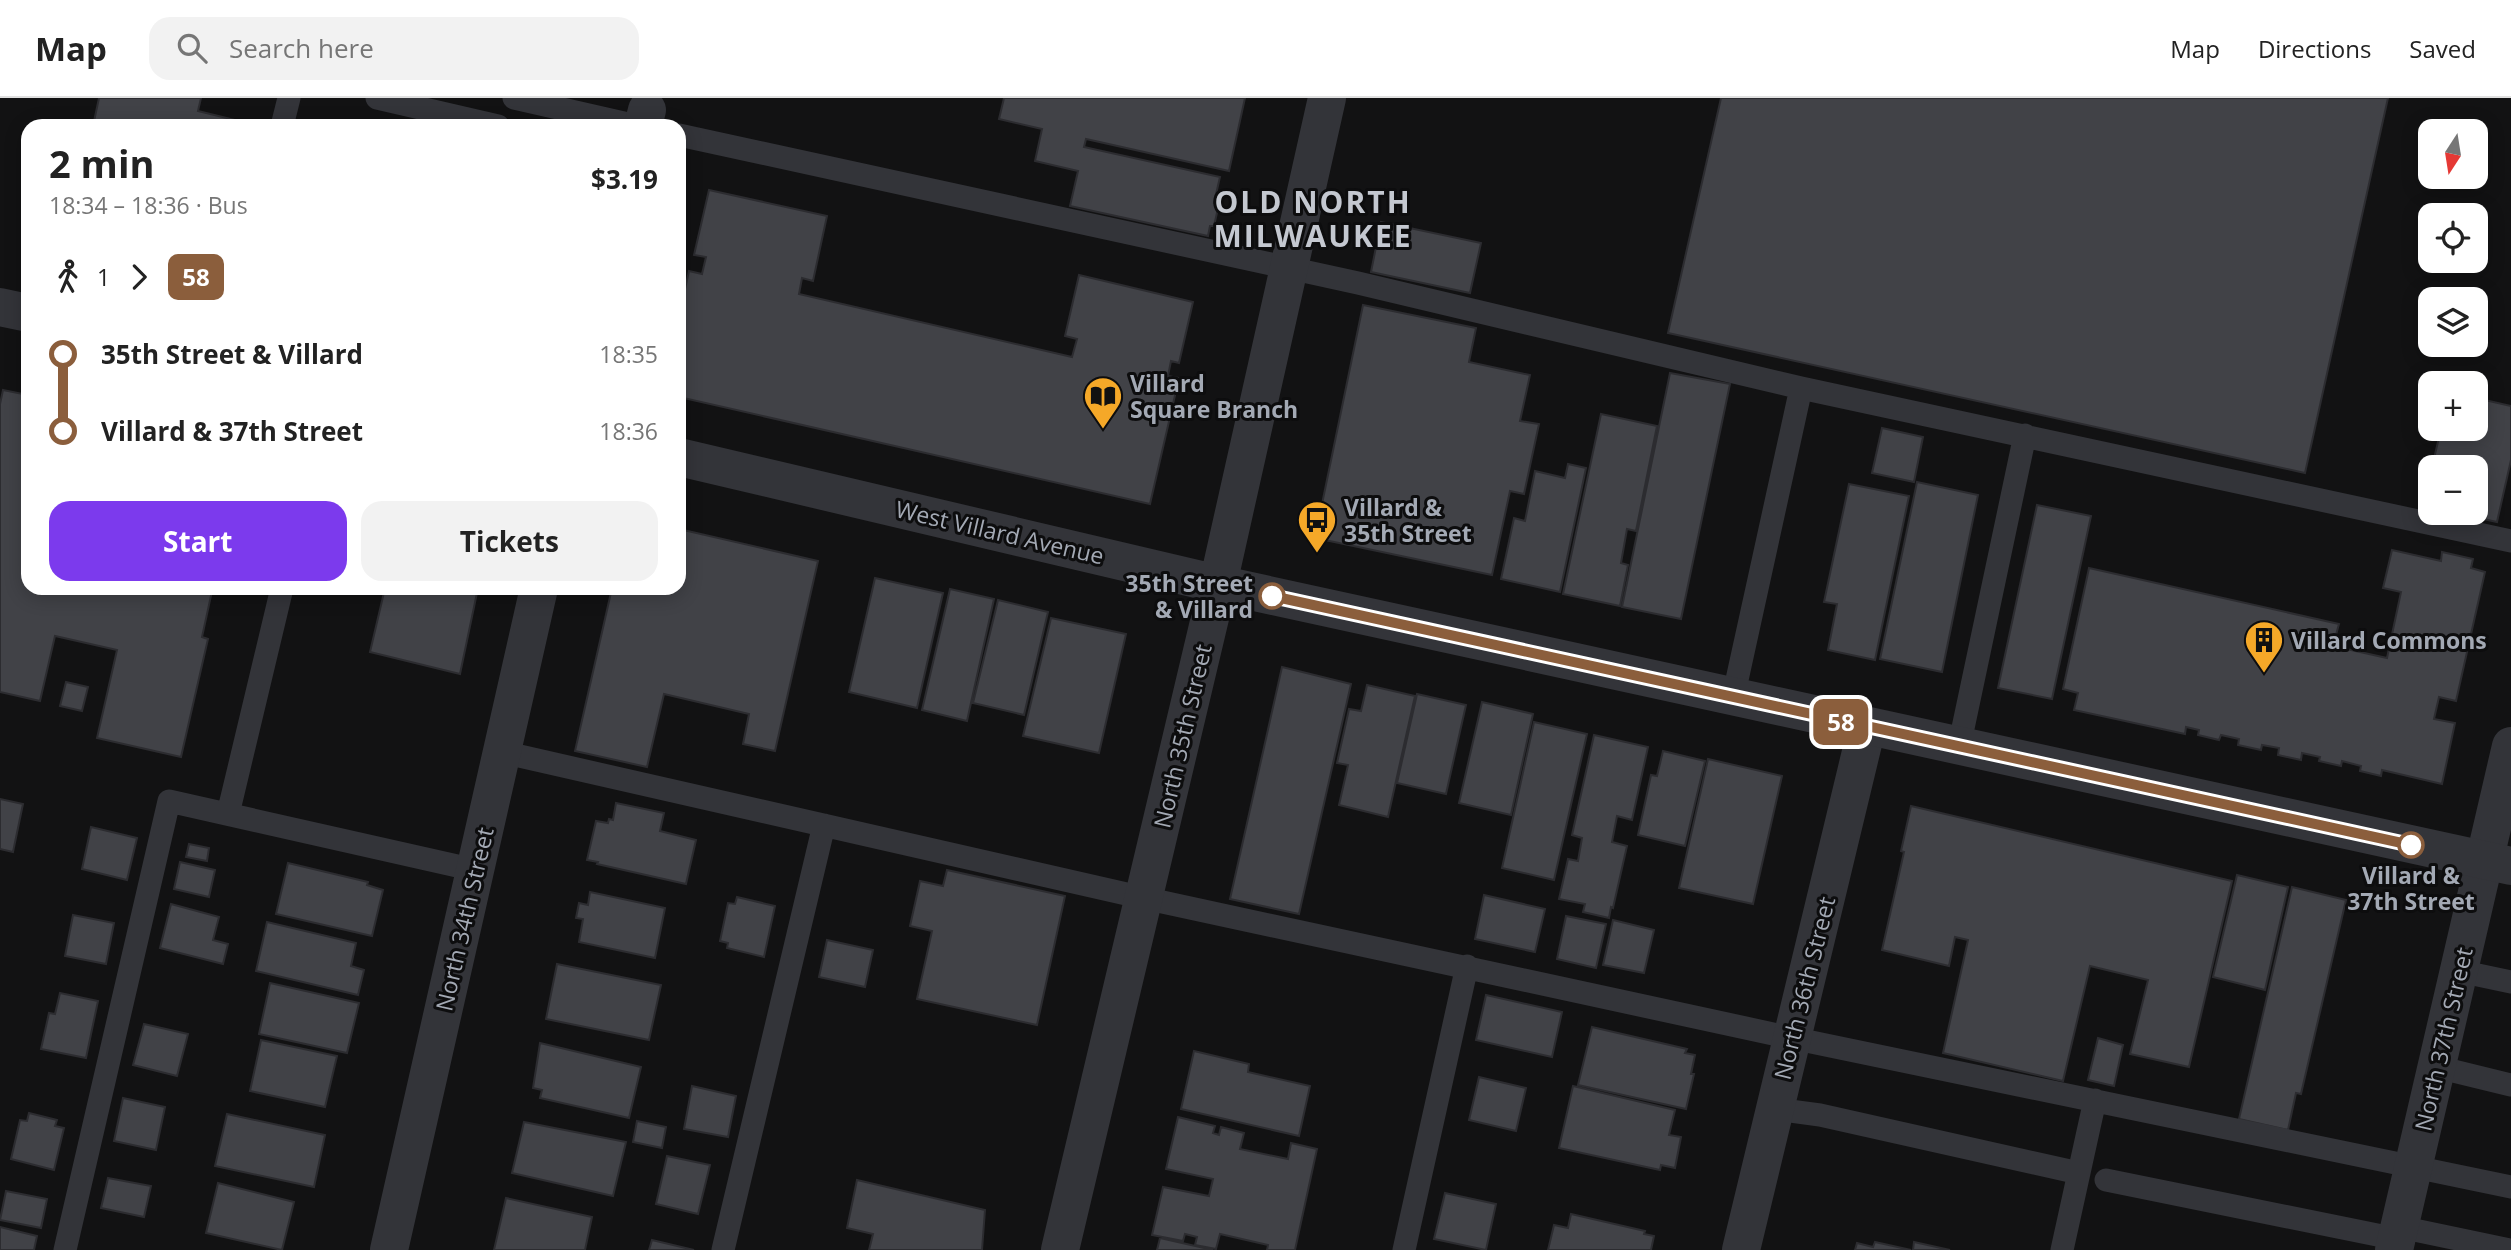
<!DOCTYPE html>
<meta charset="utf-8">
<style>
:root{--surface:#fff;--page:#f2f2f2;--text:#222;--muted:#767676;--line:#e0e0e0;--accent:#7c3aed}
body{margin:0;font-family:"Open Sans",sans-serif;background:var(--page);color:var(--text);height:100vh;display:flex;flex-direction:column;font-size:26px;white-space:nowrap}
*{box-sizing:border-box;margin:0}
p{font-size:23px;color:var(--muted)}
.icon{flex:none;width:38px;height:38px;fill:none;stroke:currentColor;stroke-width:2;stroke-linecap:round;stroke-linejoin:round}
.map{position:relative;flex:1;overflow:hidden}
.side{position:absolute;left:21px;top:21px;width:665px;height:476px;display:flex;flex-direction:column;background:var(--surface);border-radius:21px;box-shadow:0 4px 18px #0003}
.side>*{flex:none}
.badge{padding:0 14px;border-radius:10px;font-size:24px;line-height:46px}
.needle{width:46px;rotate:192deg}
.tools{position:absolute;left:2418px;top:21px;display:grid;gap:14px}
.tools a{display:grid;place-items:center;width:70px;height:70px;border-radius:14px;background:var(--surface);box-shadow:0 4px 18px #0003;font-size:35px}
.map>.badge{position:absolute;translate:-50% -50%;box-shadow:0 0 0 4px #fff}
.legs{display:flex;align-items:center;gap:10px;height:77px;padding:0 28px;font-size:23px}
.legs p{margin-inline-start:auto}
.summary{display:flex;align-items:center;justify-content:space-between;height:119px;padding:0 28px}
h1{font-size:38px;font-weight:700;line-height:52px}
.action{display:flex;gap:14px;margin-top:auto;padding:14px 28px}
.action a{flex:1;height:80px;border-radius:21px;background:var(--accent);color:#fff;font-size:28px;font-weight:700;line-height:80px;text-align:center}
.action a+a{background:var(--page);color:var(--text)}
ul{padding:0 28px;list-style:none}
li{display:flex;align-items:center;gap:24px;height:77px;font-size:26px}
li i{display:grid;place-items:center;width:10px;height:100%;margin:0 9px;background:currentColor}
li i::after{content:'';width:18px;height:18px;margin:-9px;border:5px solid;border-radius:50%;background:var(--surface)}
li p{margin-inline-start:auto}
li:first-child i{background:linear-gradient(#0000 50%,currentColor 0)}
li:last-child i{background:linear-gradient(currentColor 50%,#0000 0)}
header{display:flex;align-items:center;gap:42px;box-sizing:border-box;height:98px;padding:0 35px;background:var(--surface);border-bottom:2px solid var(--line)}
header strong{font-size:33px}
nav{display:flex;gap:38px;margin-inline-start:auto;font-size:24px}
.search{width:490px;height:63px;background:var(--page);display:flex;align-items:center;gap:18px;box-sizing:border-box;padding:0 24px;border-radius:21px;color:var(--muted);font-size:26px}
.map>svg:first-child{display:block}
.building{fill:#414247;stroke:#2c2c30;stroke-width:2}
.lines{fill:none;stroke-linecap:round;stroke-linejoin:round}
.service{stroke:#333439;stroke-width:23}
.minor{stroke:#333439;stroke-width:38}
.tertiary{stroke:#333439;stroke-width:38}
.line-1-casing{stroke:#fff;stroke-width:16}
.line-1{stroke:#8b5e3c;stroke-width:10}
.stop-1-dot{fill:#fff;stroke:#8b5e3c;stroke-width:3.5}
.labels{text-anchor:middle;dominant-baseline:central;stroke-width:6;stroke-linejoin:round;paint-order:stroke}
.poi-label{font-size:23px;font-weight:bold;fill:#a3a9b4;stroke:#0d0d0e;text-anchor:start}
.street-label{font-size:23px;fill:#a3a9b4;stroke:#0d0d0e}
.stop-label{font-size:23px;font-weight:bold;fill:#a3a9b4;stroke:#0d0d0e;text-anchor:end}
.district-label{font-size:30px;font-weight:bold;letter-spacing:2px;fill:#c4c8d0;stroke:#0d0d0e}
</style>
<header>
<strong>Map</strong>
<div class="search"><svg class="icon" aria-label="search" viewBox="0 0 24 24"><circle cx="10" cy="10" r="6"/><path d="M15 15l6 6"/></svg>Search here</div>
<nav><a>Map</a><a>Directions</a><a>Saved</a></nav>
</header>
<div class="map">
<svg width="2511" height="1152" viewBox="0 0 2511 1152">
<rect width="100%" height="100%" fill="#121213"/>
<!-- building -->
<path class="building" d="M99 0H201L198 13 243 24 242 28H93Z
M1004 0H1245L1229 73 1086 41 1084 49 1220 79 1214 105 1219 106 1214 128H1210L1208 138 1070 108 1078 73 1035 63 1042 31 999 21Z
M1721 0H2388L2305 375 1668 235Z
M709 92 827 118 813 183 802 180 799 196 1072 259 1077 241 1065 238 1079 177 1193 204 1179 265 1171 263 1168 278 1179 280 1150 406 679 299V218L689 173 702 176 706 159 694 157Z
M1381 124 1481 145 1470 195 1371 174Z
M1363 207 1476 230 1469 264 1530 277 1520 323 1539 326 1524 396 1510 393 1492 477 1315 440Z
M1670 275 1730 286 1681 521 1622 509Z
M3 292 28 297V490H219L218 495 212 493 202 539 208 541 181 659 97 640 117 552 55 538 40 603 0 594V306Z
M2476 300 2511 308V362L2497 424 2456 415H2476V369H2432L2441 331H2476Z
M1601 316 1657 328 1636 433 1627 431 1621 465 1628 467 1620 508 1563 496Z
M1882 330 1923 339 1914 384 1872 375Z
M1568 366 1586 370 1560 494 1501 481 1514 420 1525 423 1535 373 1565 380Z
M2431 375V409L2423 407Z
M1917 384 1978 397 1942 574 1880 561Z
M1849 386 1909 398 1875 562 1828 552 1837 506 1824 504Z
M2037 407 2091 418 2052 601 1998 590Z
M679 431 818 463 775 653 743 646 749 616 664 596 647 669 575 653 612 490H679Z
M2392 452 2441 463 2442 454 2473 461 2471 470 2485 474 2456 603 2439 599 2434 621 2455 625 2442 686 2382 672 2381 678 2360 673 2361 668 2342 663 2341 668 2319 663 2320 659 2302 655 2301 662 2278 657 2279 650 2262 647 2261 652 2238 647 2239 641 2221 637 2219 642 2198 637 2199 632 2186 629 2185 636 2074 612 2078 595 2063 591 2089 470 2339 526 2333 548 2387 560 2401 494 2383 490Z
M875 480 943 495 917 610 849 594Z
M385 490H478L460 576 370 554Z
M950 491 994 501 967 623 922 612Z
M998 502 1048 514 1024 617 973 605Z
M1051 520 1126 536 1099 655 1023 638Z
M1282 569 1351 586 1299 816 1230 801Z
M66 584 88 589 82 613 60 608Z
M1367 587 1415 598 1388 719 1339 707 1348 667 1337 665 1349 611 1361 613Z
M1417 596 1466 607 1446 696 1397 685Z
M1482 604 1533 616 1511 717 1459 705Z
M1534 624 1587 636 1554 782 1502 770Z
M1594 637 1648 649 1632 722 1617 718 1612 744 1627 748 1613 810 1611 809 1609 820 1583 814 1585 806 1559 801 1568 761 1578 763 1582 740 1572 737Z
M1663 653 1705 663 1685 748 1638 737 1651 677 1657 678Z
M1708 661 1782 678 1753 806 1679 790Z
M0 701 23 706 13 754 0 751Z
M616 705 664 715 660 733 696 742 686 786 597 766 598 764 587 762 596 723 608 725 609 721 613 722Z
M1911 708 2232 783 2189 969 2130 956 2148 882 2090 868 2063 983 1943 955 1968 842 1955 839 1949 868 1882 852 1904 754 1901 753Z
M91 729 137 740 127 782 82 771Z
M189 746 209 750 207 763 186 759Z
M180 764 215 772 209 799 174 791Z
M288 765 368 784 367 787 383 792 372 838 276 816Z
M947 772 1065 798 1037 927 917 901 932 833 910 828 920 783 943 788Z
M2237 777 2288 789 2265 892 2213 879Z
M2292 789 2346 802 2301 996 2296 995 2288 1032 2239 1021Z
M590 794 665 810 655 860 579 844 583 821 576 820 579 805 588 807Z
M1484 797 1545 811 1535 854 1475 841Z
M737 799 775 808 764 859 727 850 728 845 720 843 728 805 735 806Z
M171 806 219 819 213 842 228 846 223 866 160 850Z
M73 817 114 825 106 866 65 858Z
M1566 818 1606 826 1596 870 1557 861Z
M1613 822 1654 832 1644 875 1603 867Z
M267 824 356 845 351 868 364 872 358 897 256 873Z
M827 842 873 852 865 889 819 879Z
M557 866 661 887 649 942 546 921Z
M270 885 359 905 347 955 259 936Z
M60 895 98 903 86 960 41 951 49 915 55 916Z
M1486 897 1562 914 1552 959 1476 942Z
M144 926 188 936 177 978 133 967Z
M1592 929 1687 951 1685 955 1695 957 1691 976H1694L1686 1011 1578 987Z
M2098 940 2123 947 2114 988 2088 982Z
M261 942 337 958 325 1009 250 993Z
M540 945 641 969 629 1020 540 1000 542 992 533 990Z
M1194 953 1249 966 1248 974 1310 988 1299 1038 1181 1011Z
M1479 979 1526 990 1516 1033 1469 1022Z
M692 988 736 998 728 1039 684 1031Z
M1573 988 1675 1012 1669 1037 1681 1039 1675 1070 1661 1067 1660 1072 1559 1050Z
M123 1000 165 1009 156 1052 114 1043Z
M29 1015 57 1022 55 1028 64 1030 54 1072 11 1061 20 1022 27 1023Z
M227 1016 325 1037 314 1089 215 1068Z
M1178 1019 1215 1028 1213 1035 1219 1037 1221 1029 1244 1035 1240 1051 1288 1061 1291 1045 1317 1051 1295 1152H1267L1268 1147 1220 1136 1216 1151 1195 1147 1197 1139 1185 1136 1183 1143 1152 1137 1163 1089 1209 1098 1213 1081 1166 1071Z
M637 1023 666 1029 662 1050 633 1044Z
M524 1024 626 1044 613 1098 512 1075Z
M667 1058 710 1067 698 1116 656 1106Z
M108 1080 151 1088 144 1119 101 1110Z
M857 1082 985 1112 982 1152H869L873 1136 847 1130Z
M218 1085 294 1104 282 1152 206 1135Z
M6 1093 47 1101 41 1130 0 1122Z
M1445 1095 1496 1106 1486 1152 1434 1141Z
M506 1100 592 1119 585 1152H494Z
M1571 1116 1645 1133 1644 1136 1654 1138 1651 1152H1548L1554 1127 1568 1130Z
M0 1129 37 1138 34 1152H0Z
M1160 1140 1213 1152H1157Z
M652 1142 694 1152H649Z
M1875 1144 1911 1152H1855L1857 1145 1873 1149Z
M1914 1144 1950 1152H1913Z"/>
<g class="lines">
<!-- service -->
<path class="service" d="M377 0 498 28
M514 0 637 28
M282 28 289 0
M679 37 1358 185 1801 290 2511 443
M1733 600 1801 290
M1959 649 2025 337
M502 654 1144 800 1792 940 2511 1089
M228 716 282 490
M2459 873 2511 884
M2437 969 2511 987
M1775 1011 1820 1017 2079 1075
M2106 1082 2397 1141
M2400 1129 2510 1152
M65 1152 169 703 475 772
M723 1152 824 727
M1404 1152 1467 868
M2062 1152 2095 1002"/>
<!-- minor -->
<path class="minor" d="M643 28 647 12
M389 1152 539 490
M1741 1152 1867 629
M2394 1152 2511 648"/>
<!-- tertiary -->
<path class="tertiary" d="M0 209 28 215
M679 359 1218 486 2511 768
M1060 1152 1218 486 1327 0"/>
</g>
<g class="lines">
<!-- line-1 casing -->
<g class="line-1-casing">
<path id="line-1" d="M1272 498 2411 747"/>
</g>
<!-- line-1 -->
<use href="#line-1" class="line-1"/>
</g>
<!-- icons -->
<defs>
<g id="library-pin" transform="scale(2.0125)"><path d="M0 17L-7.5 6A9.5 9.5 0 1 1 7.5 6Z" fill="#f5a828" stroke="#0d0d0e"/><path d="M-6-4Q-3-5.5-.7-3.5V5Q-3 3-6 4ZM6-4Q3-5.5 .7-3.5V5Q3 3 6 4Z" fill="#111"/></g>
<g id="bus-pin" transform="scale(2.0125)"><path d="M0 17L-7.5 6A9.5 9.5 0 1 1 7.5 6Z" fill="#f5a828" stroke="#0d0d0e"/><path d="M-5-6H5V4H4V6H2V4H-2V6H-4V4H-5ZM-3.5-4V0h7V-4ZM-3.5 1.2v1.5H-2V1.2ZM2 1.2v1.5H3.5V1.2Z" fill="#111"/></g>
<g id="building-pin" transform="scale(2.0125)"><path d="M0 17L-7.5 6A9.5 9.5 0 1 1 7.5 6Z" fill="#f5a828" stroke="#0d0d0e"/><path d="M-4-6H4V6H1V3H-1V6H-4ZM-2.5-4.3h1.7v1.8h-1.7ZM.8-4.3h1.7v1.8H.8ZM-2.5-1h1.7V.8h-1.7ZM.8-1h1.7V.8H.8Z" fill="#111"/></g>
</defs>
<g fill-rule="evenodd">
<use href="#library-pin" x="1103" y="298"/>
<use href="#bus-pin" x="1317" y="422"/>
<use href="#building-pin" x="2264" y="542"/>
</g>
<!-- markers -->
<g class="stop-1-dot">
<circle cx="1272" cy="498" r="12"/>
<circle cx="2411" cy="747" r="12"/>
</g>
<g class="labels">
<!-- poi labels -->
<g class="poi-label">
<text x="1130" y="285">Villard<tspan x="1130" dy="26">Square Branch</tspan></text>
<text x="1344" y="409">Villard &amp;<tspan x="1344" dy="26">35th Street</tspan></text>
<text x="2291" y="542">Villard Commons</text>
</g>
<!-- street labels -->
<g class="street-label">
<text transform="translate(1000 434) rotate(13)">West Villard Avenue</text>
<text transform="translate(1182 638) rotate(-77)">North 35th Street</text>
<text transform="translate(464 821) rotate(-77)">North 34th Street</text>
<text transform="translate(1804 890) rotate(-76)">North 36th Street</text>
<text transform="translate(2443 941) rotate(-77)">North 37th Street</text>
</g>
<!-- stop labels -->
<g class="stop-label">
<text x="1253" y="485">35th Street<tspan x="1253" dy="26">&amp; Villard</tspan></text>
<text x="2411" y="777" text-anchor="middle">Villard &amp;<tspan x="2411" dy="26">37th Street</tspan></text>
</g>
<!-- district labels -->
<g class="district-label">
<text x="1313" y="103">OLD NORTH<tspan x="1313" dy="34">MILWAUKEE</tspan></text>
</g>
</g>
</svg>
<div class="tools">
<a><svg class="needle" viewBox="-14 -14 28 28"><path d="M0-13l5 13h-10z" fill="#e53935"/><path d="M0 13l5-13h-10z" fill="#767676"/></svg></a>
<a><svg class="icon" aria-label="locate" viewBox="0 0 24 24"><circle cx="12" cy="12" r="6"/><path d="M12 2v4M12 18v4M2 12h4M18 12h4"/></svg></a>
<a><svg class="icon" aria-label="layers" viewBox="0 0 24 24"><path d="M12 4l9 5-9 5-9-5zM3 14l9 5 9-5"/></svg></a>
<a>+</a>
<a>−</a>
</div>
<b class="badge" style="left:1841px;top:624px;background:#8b5e3c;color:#fff">58</b>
<section class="side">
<div class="summary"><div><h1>2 min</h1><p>18:34 – 18:36 · Bus</p></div><b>$3.19</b></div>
<div class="legs"><svg class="icon" aria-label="walk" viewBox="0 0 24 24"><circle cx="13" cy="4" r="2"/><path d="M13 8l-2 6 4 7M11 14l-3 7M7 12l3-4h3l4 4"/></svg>1<svg class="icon" aria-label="forward" viewBox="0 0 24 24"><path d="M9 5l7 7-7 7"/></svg><b class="badge" style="background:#8b5e3c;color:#fff">58</b></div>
<ul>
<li><i style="color:#8b5e3c"></i><b>35th Street &amp; Villard</b><p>18:35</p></li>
<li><i style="color:#8b5e3c"></i><b>Villard &amp; 37th Street</b><p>18:36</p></li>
</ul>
<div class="action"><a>Start</a><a>Tickets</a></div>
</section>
</div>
